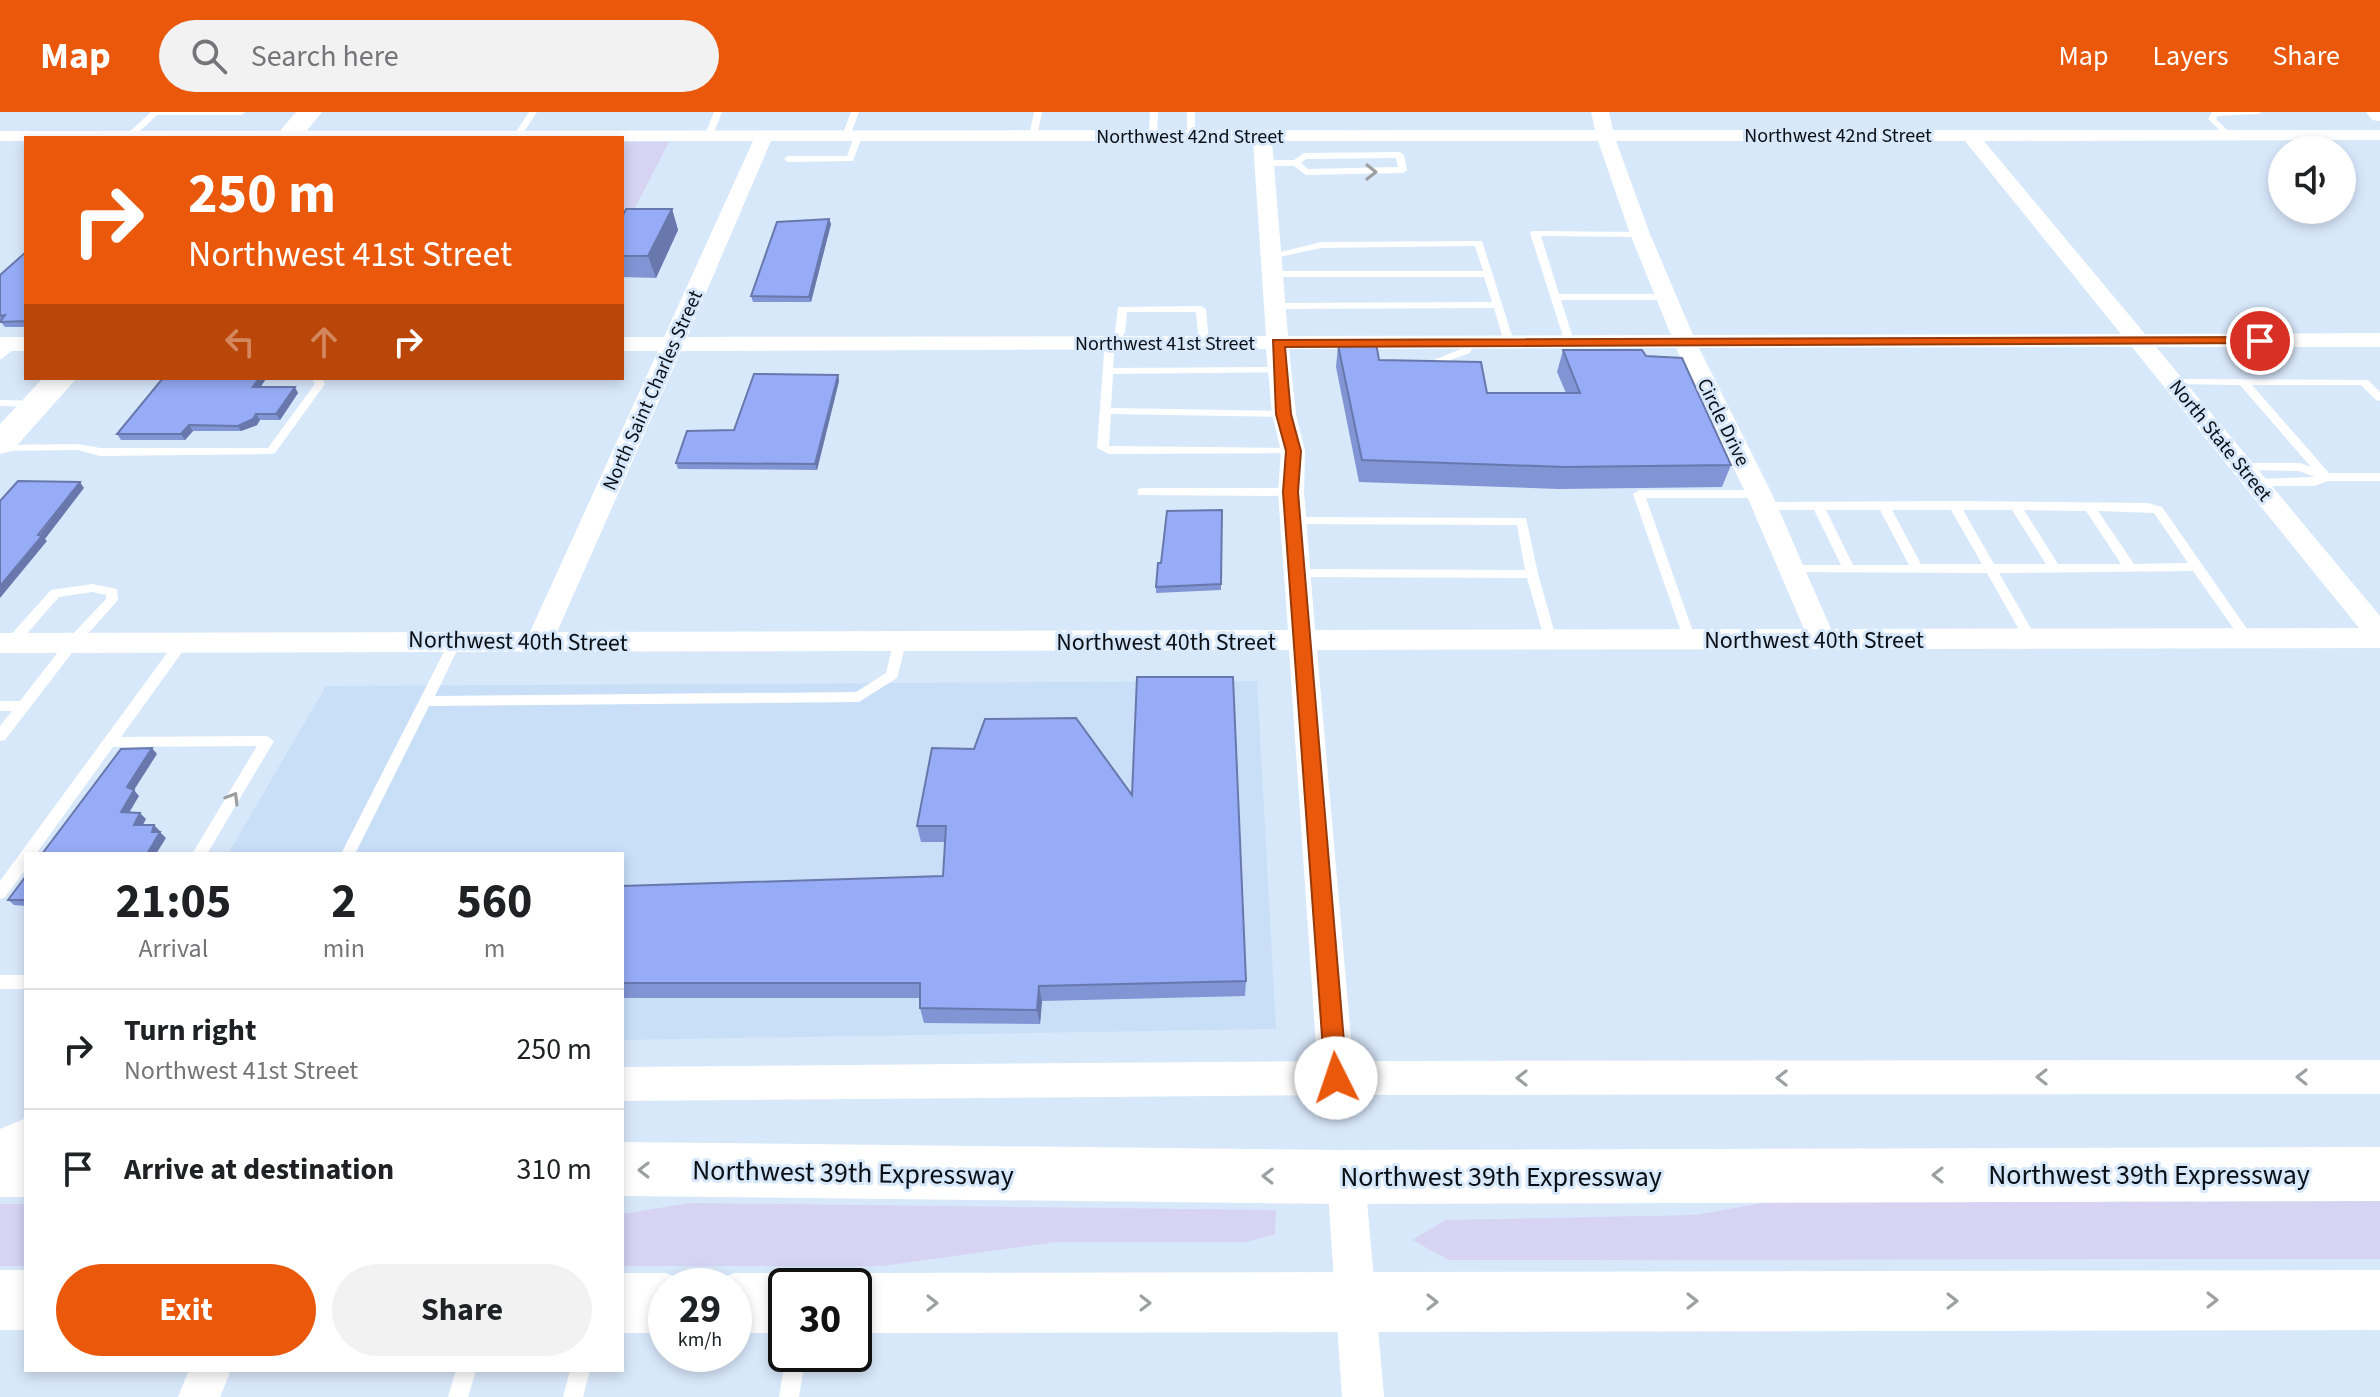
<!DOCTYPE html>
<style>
body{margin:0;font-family:"Source Sans 3",sans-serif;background:#f2f2f2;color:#202124;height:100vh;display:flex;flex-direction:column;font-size:30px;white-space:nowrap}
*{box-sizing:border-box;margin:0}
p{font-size:26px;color:#757577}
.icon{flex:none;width:44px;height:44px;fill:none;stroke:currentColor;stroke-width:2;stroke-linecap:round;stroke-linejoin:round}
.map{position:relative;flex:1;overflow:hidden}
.panel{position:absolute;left:24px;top:740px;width:600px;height:520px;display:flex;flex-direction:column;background:#fff;border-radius:0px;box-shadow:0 4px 12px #0003}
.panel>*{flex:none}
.hud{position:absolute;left:24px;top:24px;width:600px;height:244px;border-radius:0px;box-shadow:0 4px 12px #0003;background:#ea580c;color:#fff;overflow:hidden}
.controls{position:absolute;left:2268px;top:24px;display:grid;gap:16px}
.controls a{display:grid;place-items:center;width:88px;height:88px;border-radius:50%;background:#fff;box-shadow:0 4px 12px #0003;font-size:40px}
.speed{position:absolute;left:648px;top:1156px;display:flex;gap:16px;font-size:40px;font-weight:700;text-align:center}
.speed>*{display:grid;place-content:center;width:104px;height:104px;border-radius:50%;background:#fff;box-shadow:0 4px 12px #0003;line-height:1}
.speed small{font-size:20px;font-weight:400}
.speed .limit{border:4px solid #111;border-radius:12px;background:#fff;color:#111}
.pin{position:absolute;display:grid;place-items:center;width:68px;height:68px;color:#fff;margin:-34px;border:4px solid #fff;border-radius:50%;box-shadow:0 2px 8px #0007}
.me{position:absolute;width:88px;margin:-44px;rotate:356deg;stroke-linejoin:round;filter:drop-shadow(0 0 6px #0008)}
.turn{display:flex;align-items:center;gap:28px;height:168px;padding:0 32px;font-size:36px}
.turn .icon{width:104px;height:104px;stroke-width:2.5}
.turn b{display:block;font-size:56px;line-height:68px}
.lanes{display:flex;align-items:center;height:76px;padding:0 32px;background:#0003;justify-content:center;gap:40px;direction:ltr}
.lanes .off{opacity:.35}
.eta{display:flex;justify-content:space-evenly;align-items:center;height:136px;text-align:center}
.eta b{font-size:48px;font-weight:700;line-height:56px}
.primary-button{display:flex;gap:16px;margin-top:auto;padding:16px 32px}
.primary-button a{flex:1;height:92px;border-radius:48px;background:#ea580c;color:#fff;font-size:32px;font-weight:700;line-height:92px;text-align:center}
.primary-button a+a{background:#f2f2f2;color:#202124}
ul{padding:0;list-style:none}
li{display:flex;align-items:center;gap:24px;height:120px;padding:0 32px;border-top:2px solid #e0e0e0}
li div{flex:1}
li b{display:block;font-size:30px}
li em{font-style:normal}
header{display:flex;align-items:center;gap:48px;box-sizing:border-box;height:112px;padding:0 40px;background:#ea580c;color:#fff}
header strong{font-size:38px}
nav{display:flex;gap:44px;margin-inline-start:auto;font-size:28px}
.search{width:560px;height:72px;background:#f2f2f2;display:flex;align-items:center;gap:20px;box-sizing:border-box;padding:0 28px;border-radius:44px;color:#757577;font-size:30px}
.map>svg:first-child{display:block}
</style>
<header>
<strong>Map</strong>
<div class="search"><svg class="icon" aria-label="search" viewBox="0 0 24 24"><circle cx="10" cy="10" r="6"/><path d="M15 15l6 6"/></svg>Search here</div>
<nav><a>Map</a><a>Layers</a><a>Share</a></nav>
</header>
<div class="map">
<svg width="2380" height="1285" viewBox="0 0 2380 1285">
<rect width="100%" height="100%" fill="#d8e8fb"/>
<!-- built -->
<path fill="#c9dff8" d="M1257 569 1276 917 622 928V742H228L326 574Z"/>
<!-- green -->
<g fill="#d6d3f3">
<path d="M622 30H669L635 96H622Z"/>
<path d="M2380 1087V1147L1449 1148 1412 1128 1446 1108 1696 1103 1773 1089Z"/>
<path d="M690 1091 1276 1098 1275 1122 1246 1130H1056L882 1154H622V1102Z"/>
<rect x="0" y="1092" width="26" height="62"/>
</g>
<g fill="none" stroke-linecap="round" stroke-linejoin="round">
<!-- service -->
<g fill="#fff" fill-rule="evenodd">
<path d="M151 0H244L245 1 241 3H157L133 26H127V22Z"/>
<path d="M529 0H537L520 26H512Z"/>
<path d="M714 0H722L712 25 705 27 704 25Z"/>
<path d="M851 0H859L850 24 846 27 842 24Z"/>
<path d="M1034 0H1042L1037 24 1033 27 1029 24Z"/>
<path d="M1150 0H1158L1157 24 1153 27 1149 24Z"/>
<path d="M1187 0H1195V24L1191 27 1187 24Z"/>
<path d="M2212 0H2262L2258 2 2218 4 2216 7 2232 23 2228 26 2208 7Z"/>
<path d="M858 21 862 24 853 49 788 50 784 47 788 44H847L854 24Z"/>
<path d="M1400 40 1404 43 1407 58 1403 61 1306 63 1294 54H1264L1260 51 1264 48H1294L1304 41ZM1396 46 1398 55 1308 57 1301 51 1306 47Z"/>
<path d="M1532 119 1643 120 1645 122 1640 125 1541 124 1559 182H1666L1671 185 1666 188H1561L1575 232 1574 234H1566L1530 121Z"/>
<path d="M1482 129 1514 230 1513 232H1505L1504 230 1494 196 1275 197 1270 194 1275 191 1492 190 1484 165H1272L1267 162 1272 159H1483L1475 134 1321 136 1270 147 1265 144 1321 130Z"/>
<path d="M1201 194 1206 197 1209 231 1204 234 1199 231 1196 200H1127L1125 220 1114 241 1113 256 1279 255 1284 258 1283 260 1113 262 1111 296 1284 299 1289 302 1284 305 1111 302 1109 334 1293 336 1299 339 1297 341 1109 342 1097 336 1104 241 1115 220 1118 195Z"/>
<path d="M1469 227 1474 230 1470 241 1428 256 1424 257 1419 254 1461 237 1465 228Z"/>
<path d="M14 229 19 232 18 234 0 248V239Z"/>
<path d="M312 266H322L325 272 275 341 271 342 100 344 78 338 0 339V333L78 332 100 336H268L315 272Z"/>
<path d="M2174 267 2368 268 2380 280V289L2376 288 2361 273H2252L2329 361H2380V369H2328L2314 374H2252V368L2256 367 2315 365 2299 359 2240 358V352L2244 351H2300L2311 355 2240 273 2170 272V268Z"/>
<path d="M0 288 36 289 41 292 36 295 0 294Z"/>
<path d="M1142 376H1291L1297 380 1291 384 1138 383V377Z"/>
<path d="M1639 378H1759L1765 382 1759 386H1646L1696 528 1695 531H1685L1684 528 1633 382Z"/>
<path d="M1954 389 2148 391 2162 395 2254 527 2253 530H2243L2193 459 1999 461 2037 527 2031 532 2026 530 1987 461 1787 460 1785 457 1791 453H1841L1814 398H1764L1758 394 1764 390ZM1826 398H1880L1909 453H1853ZM1892 398H1951L1982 452H1921ZM1963 398H2012L2046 452H1994ZM2024 398 2086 399 2121 452H2058ZM2098 399 2154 401 2188 451 2134 452Z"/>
<path d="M1293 405 1526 406 1538 462 1557 529 1551 534 1545 529 1527 466 1297 465 1291 461 1297 457 1525 458 1517 413 1289 412 1287 409Z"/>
<path d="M92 472 117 477 118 488 78 533 5 628 0 629V614L12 599H0V589H20L68 527 106 487V483L92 480 59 485 16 534H6L4 531 6 528 51 478Z"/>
<path d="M456 523 462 528 435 584 856 580 886 561 894 528H904L906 531 897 566 859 590 429 594 355 742H341L450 528Z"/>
<path d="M183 524 188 526 189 529 188 532 121 625 267 624 274 629 207 742H192L257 634 113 635 36 742H26V757L5 785 0 787V769L178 526Z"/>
<rect x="0" y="863" width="26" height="14"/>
<path d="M786 1242H806L799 1285H779Z"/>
<path d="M456 1258H476L468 1285H448Z"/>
<path d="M570 1258H590L583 1285H563Z"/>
</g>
<!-- minor -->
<g fill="#fff" fill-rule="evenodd">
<path d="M1591 0H1609L1613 18H2380V28L1984 29 2145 222 2380 221V235H2156L2380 504V536L1317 538 1353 949 2380 948V982L1336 983 622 989V955L1317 949 1289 538 0 541V521L530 520 658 239H622V225H664L753 29H622V26H26V29H0V19L1595 18ZM771 29H1253L1266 224 687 225ZM1272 29H1598L1630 122 1671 223 1288 224ZM1616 29H1965L2121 222 1693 223 1650 122ZM2132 235 2359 516 1831 517 1772 382 1699 236ZM1676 236 1746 382 1804 517 1315 518 1304 380 1305 339 1296 302 1289 237ZM1266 237 1272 302 1281 339 1278 380 1288 518 557 520 681 239Z"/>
<rect x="0" y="225" width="26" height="14"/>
<path d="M26 1006V1042L0 1053V1017Z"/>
<path d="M1346 1047 1359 1052 1365 1065 1384 1285H1342L1327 1065 1333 1052Z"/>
<path d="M189 1258H231L220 1285H178Z"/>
</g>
<!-- tertiary -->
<path fill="#fff" fill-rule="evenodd" d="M2366 0H2380V9L2372 8Z"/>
<!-- secondary -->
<g fill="#fff" fill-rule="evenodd">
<path d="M296 0H322L301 26H274Z"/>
<path d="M43 266H77L12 339 0 342V312Z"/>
</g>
<!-- trunk -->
<g fill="#fff" fill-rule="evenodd">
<path d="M622 1030 1346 1038 2380 1035V1089L1346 1092 622 1084Z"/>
<rect x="0" y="1031" width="26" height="54"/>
<rect x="0" y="1158" width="26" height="60"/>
<path d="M2380 1158V1218L854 1221V1174H831L833 1170 854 1161Z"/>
<path d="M622 1161H666L687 1170 689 1174H666V1221H622Z"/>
<path d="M734 1161H786L807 1170 809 1174H786V1221H734V1174H711L713 1170Z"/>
</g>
</g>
<!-- wall -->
<g fill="#8194d4">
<path d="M672 97 678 118 656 166 622 165V105Z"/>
<path d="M829 107 831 112 811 190H753L751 184Z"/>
<path d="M26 140V215H5L0 209V163Z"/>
<path d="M1338 233 1379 248 1487 281H1566L1557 260 1563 238 1646 244 1731 353 1722 375 1559 377 1359 370 1336 255Z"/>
<path d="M838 263 839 269 817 358 678 357 676 351 734 318Z"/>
<path d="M163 266H266L261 275 298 281 280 308H260L257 313 241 319H193L185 328H121L117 322Z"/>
<path d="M1161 451 1221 472V478L1156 481V475Z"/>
<path d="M932 636 1246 869 1245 884 1042 889 1040 912 924 911 920 896V886H622V774L943 764 945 730H921L917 714Z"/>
<path d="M26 764V794L14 793 8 788Z"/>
</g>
<!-- shaded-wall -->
<g fill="#6978ac">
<path d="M672 97 678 118 656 166 648 144Z"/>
<path d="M829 107 831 112 811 190 809 185Z"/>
<path d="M838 263 839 269 817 358 815 352Z"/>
<path d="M259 266 266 267 256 281 253 275Z"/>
<path d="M295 275 298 281 280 308 276 302Z"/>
<path d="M256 302 260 308 257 313 241 319 238 314Z"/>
<path d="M189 313 193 319 185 328 181 322Z"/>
<path d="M80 370 84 376 45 427 47 429 0 486V474Z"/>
<path d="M152 636 157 642 134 678 139 684 126 706 121 700 127 675Z"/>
<path d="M140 701 146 707 140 719 134 713Z"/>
<path d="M154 713 160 719 158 724 160 720 166 726 156 742H147Z"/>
<path d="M1039 874 1042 889 1040 912 1037 898Z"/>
</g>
<!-- building -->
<g fill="#96acf6" stroke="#6978ac" stroke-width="2">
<path d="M626 97H672L648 144H622V105Z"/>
<path d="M829 107 809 185 751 184 777 110Z"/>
<path d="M26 140V209L0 210 5 203 0 204V163Z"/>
<path d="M1376 231 1379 248 1481 250 1487 281H1580L1563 238H1642L1646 244 1682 246 1731 353 1565 355 1362 348 1338 233Z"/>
<path d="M754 262 838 263 815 352 676 351 687 319 734 318Z"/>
<path d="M163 266H259L253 275H295L276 302H256L253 307 238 314 189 313 181 322H117Z"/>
<path d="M18 369 80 370 38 423 42 424 0 474V389Z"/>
<path d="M1222 398 1221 472 1156 475 1158 451H1161L1167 399Z"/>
<path d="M1137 565H1233L1246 869 1039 874 1037 898 920 896V871H622V774L943 764 946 714H917L932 636 974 637 985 607 1076 606 1132 683Z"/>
<path d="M152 636 127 675 134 678 121 700 140 701 134 713H154L152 720H160L147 742H42L121 637Z"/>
<path d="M26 764V788H8Z"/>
</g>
<!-- one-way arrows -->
<defs><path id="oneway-chevron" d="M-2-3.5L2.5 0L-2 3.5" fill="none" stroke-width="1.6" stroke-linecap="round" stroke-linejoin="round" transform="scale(2)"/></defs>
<g stroke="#9d9fa1">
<use href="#oneway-chevron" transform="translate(1371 60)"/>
<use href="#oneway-chevron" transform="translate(233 686) rotate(-59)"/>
<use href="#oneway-chevron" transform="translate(2042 965) rotate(180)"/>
<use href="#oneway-chevron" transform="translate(2302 965) rotate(180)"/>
<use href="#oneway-chevron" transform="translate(1522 966) rotate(180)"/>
<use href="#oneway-chevron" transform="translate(1782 966) rotate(180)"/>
<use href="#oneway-chevron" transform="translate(644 1058) rotate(-179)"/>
<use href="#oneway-chevron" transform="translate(1938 1063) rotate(180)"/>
<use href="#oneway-chevron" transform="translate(1268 1064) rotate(-179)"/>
<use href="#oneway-chevron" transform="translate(2212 1188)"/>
<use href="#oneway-chevron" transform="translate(1692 1189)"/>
<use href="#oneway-chevron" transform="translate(1952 1189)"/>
<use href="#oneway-chevron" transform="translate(1432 1190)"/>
<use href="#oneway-chevron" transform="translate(932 1191)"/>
<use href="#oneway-chevron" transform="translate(1145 1191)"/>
</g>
<!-- route -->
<path fill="#ea580c" stroke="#983908" stroke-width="2" d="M2260 225 2267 229 2265 231 1285 235 1291 302 1301 339 1298 380 1347 966 1344 974 1336 977 1329 974 1325 966 1283 380 1286 339 1276 302 1273 228Z"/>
<g text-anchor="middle" stroke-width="6" stroke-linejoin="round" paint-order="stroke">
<!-- far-street labels -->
<g font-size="20" fill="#0a0f15" stroke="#d8e8fb">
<text x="1838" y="30">Northwest 42nd Street</text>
<text x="1190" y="31">Northwest 42nd Street</text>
<text x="1165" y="238">Northwest 41st Street</text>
<text transform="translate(652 278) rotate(-66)" y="7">North Saint Charles Street</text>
<text transform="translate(1724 310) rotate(64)" y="7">Circle Drive</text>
<text transform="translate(2221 328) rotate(51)" y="7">North State Street</text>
</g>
<!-- street labels -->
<g font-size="24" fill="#0a0f15" stroke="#d8e8fb">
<text x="1814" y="536">Northwest 40th Street</text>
<text transform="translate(518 529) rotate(1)" y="8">Northwest 40th Street</text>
<text x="1166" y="538">Northwest 40th Street</text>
</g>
<!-- near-street labels -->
<g font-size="28" fill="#0a0f15" stroke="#d8e8fb">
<text transform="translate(853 1060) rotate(1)" y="10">Northwest 39th Expressway</text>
<text x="2149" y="1072">Northwest 39th Expressway</text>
<text x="1501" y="1074">Northwest 39th Expressway</text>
</g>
</g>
</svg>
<div class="controls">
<a><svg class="icon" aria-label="sound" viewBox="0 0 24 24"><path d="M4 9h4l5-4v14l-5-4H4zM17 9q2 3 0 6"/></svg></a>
</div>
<div class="speed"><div>29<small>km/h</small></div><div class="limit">30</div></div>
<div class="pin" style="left:2260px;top:229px;background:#d93025"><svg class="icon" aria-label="arrive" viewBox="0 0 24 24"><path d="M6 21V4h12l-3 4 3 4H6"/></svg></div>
<svg class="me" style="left:1336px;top:966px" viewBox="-20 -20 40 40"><circle r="19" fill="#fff"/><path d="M0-13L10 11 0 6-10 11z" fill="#ea580c"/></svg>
<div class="hud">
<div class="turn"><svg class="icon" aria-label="right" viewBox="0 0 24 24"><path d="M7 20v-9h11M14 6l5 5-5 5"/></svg><div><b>250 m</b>Northwest 41st Street</div></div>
<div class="lanes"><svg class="icon off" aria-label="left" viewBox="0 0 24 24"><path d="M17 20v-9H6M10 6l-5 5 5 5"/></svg><svg class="icon off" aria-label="ahead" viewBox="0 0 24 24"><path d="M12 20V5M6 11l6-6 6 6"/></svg><svg class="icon" aria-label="right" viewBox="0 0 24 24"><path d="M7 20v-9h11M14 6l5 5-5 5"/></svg></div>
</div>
<section class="panel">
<div class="eta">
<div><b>21:05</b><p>Arrival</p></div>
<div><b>2</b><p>min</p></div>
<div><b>560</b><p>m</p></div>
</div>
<ul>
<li><svg class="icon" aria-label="right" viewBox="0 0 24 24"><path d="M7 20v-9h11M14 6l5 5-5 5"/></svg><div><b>Turn right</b><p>Northwest 41st Street</p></div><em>250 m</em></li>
<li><svg class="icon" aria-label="arrive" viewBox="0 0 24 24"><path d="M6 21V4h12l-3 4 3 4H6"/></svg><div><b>Arrive at destination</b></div><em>310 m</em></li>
</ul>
<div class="primary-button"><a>Exit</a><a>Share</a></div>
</section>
</div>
